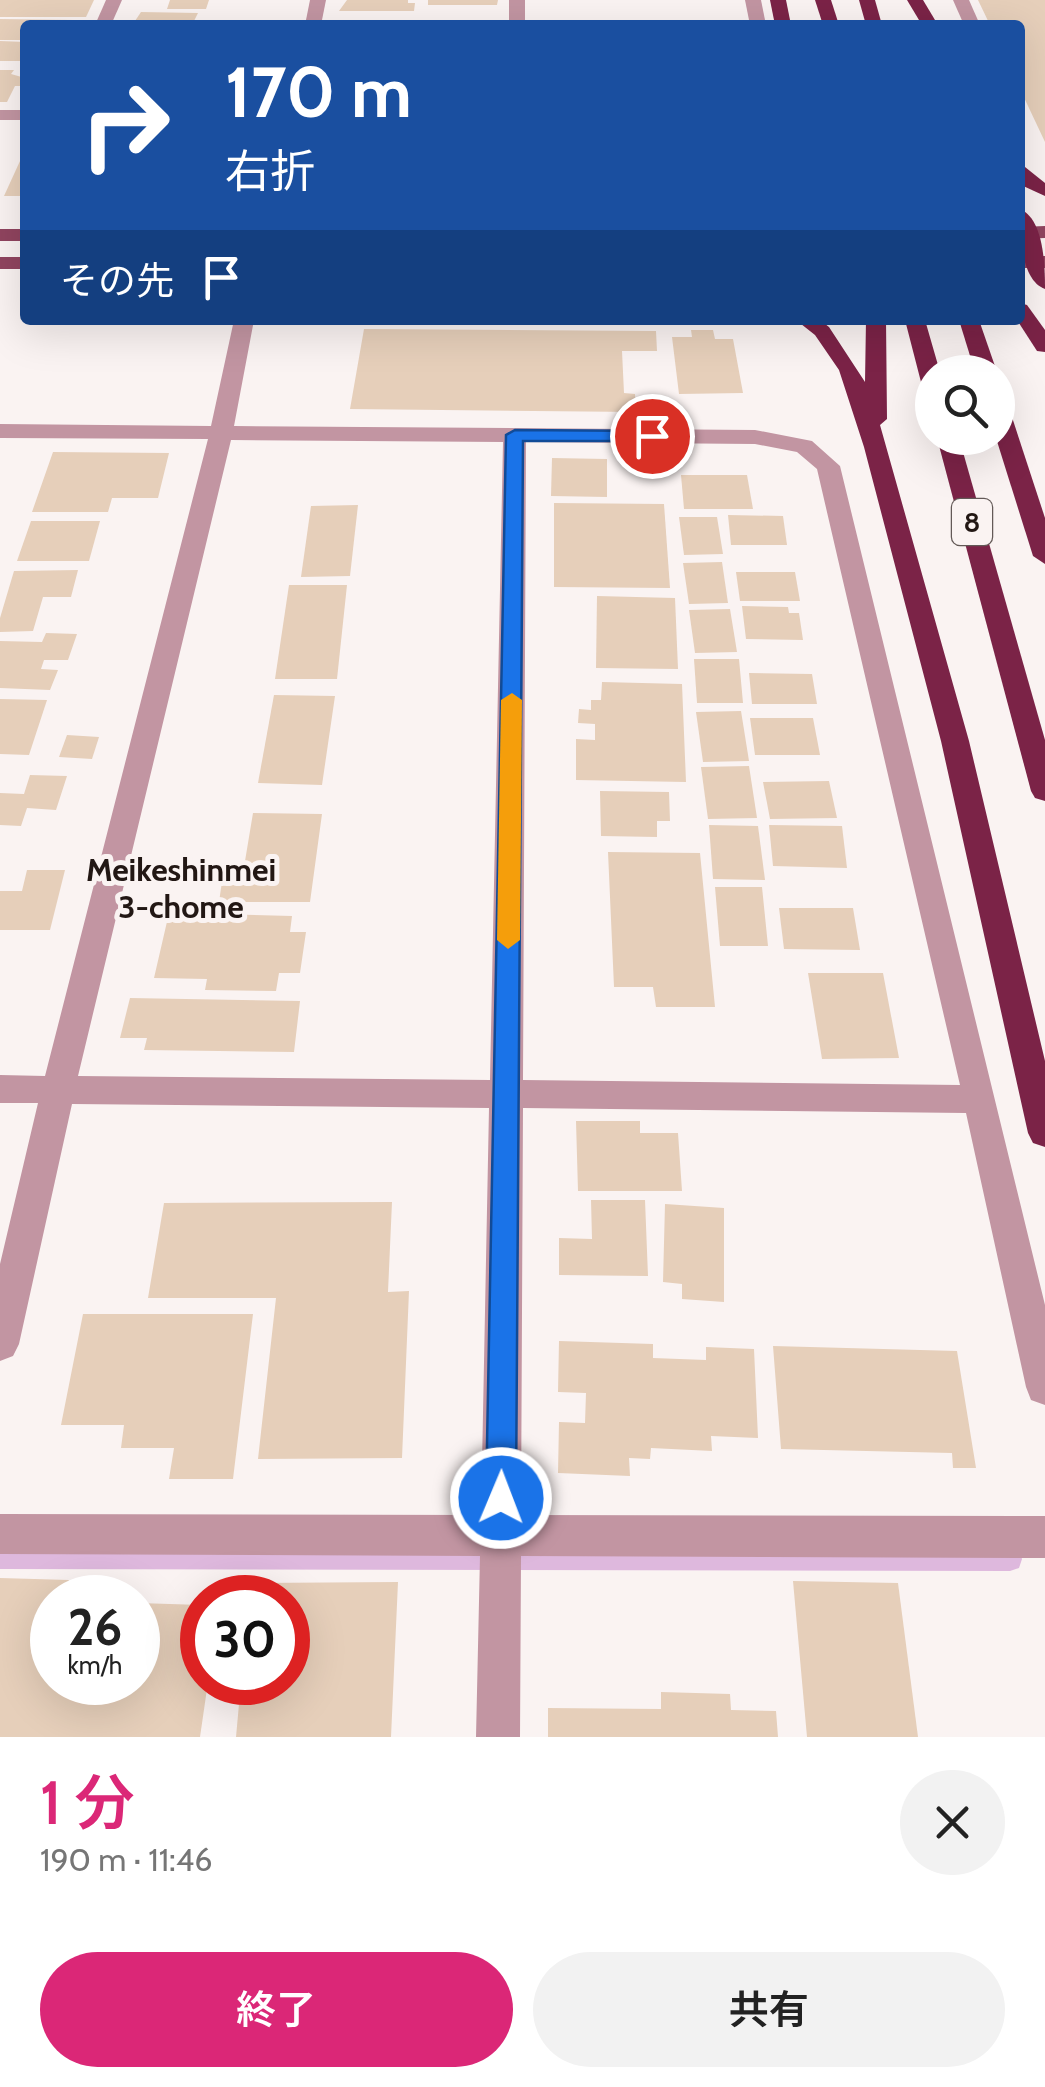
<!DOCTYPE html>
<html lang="ja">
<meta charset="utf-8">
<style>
body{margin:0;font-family:Cabin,"Noto Sans JP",sans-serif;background:#f2f2f2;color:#222;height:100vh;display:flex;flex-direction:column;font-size:38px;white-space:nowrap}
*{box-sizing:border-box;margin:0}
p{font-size:32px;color:#767676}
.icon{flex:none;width:55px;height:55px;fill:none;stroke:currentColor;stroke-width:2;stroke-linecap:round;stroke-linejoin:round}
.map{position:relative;height:1737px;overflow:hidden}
.drawer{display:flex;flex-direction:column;background:#fff;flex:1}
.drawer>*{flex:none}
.top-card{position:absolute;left:20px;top:20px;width:1005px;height:305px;border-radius:10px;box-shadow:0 10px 40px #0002;background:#1a4fa0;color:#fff;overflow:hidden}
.buttons{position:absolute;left:915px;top:355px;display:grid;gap:20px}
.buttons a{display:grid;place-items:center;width:100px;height:100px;border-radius:50%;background:#fff;box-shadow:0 10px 40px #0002;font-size:50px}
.speed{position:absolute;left:30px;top:1575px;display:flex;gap:20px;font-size:50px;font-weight:700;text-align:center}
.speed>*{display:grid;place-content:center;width:130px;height:130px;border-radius:50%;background:#fff;box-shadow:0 10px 40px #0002;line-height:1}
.speed small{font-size:25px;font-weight:400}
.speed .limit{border:15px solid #d22;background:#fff;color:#111}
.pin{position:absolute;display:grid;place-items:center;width:85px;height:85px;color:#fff;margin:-42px;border:5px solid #fff;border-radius:50%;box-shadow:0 2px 10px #0007}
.me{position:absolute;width:110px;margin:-55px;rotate:1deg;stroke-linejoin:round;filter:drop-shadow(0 0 8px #0008)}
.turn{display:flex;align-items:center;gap:35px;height:210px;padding:0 40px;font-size:45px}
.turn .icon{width:130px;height:130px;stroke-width:2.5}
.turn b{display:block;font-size:70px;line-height:85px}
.then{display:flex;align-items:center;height:95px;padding:0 40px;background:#0003;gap:20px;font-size:38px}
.round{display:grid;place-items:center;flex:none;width:105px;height:105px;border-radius:52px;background:#f2f2f2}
.overview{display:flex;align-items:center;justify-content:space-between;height:170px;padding:0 40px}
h1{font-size:60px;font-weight:600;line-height:75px;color:#db2777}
.button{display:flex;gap:20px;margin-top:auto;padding:20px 40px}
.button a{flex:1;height:115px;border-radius:60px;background:#db2777;color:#fff;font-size:40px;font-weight:600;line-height:115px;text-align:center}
.button a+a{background:#f2f2f2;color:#222}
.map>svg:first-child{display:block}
</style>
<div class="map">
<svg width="1045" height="1737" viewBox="0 0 1045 1737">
<rect width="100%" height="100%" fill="#faf3f2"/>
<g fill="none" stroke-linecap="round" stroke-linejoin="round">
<!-- stream -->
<path fill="#deb8dd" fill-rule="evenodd" d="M0 1545 1010 1547 1019 1550 1022 1559 1019 1568 1010 1571 0 1569Z"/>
</g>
<!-- building -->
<g fill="#e6cfba">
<path d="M0 0H94L86 17H0Z"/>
<path d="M170 0H209L206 9H167Z"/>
<path d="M347 0H408V3H415L414 11H339Z"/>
<path d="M428 0H498L497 5H428Z"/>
<path d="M978 0H1045V142L1020 89V25H990Z"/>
<path d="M141 12 198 13 192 25 133 24Z"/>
<path d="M0 19 75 20 73 25H25V40H0Z"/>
<path d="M350 20H410L409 25H349Z"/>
<path d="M0 41 25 42 22 61H0Z"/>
<path d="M0 70H14L11 74 25 78V86H15L7 102H0Z"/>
<path d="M20 161H25V196H4Z"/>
<path d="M364 329 656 331 657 351H622L624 393 635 394 636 412 350 409Z"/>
<path d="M691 330H713L715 339H733L743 393 679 394 672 337H692Z"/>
<path d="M53 452 169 453 158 498H112L108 512H32Z"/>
<path d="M552 458 607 459V497L551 496Z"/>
<path d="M681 475H747L753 509H684Z"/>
<path d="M554 503 664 504 670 588 554 587Z"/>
<path d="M358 505 350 576 301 577 311 506Z"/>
<path d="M728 515 783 516 787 545H731Z"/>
<path d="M679 517H717L723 554 684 555Z"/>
<path d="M31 521H100L89 561H17Z"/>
<path d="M722 562 728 603 689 604 683 563Z"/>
<path d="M78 570 71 597H43L33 631 0 632V618L14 571Z"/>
<path d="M736 572H795L800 601H740Z"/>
<path d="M289 585H347L337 679H275Z"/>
<path d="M597 596 675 598 678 669 596 668Z"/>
<path d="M742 606 788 607 789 613H799L803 640 746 639Z"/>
<path d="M730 609 737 652 695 653 689 610Z"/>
<path d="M46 633 77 634 68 660H44L41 669 58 670 50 690 0 688V641L42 642Z"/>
<path d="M694 659H739L743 703H697Z"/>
<path d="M749 673 812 674 817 704H752Z"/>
<path d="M602 682 682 684 686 782 576 780V739L595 740V724L578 723 579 709 591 710V700H601Z"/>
<path d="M274 695 335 696 322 785 258 783Z"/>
<path d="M0 699 47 700 29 755 0 754Z"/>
<path d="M741 711 749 761 703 762 696 712Z"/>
<path d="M750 718H813L820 755H755Z"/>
<path d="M67 735 99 737 92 759 59 757Z"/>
<path d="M749 766 757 818 708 819 701 767Z"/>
<path d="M30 775 67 776 56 810 27 808 21 826 0 825V793L24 794Z"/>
<path d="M829 781 837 818 770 819 763 782Z"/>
<path d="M600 791 669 792 670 821H657V837L601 836Z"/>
<path d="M253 813 322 814 310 902H219L225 861H245Z"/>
<path d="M709 825 758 826 765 880 713 879Z"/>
<path d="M769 825 842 826 847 868 773 866Z"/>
<path d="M608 852 700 853 715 1007H656L653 987H614Z"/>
<path d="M27 870H65L50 930H0V891H22Z"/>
<path d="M715 887H762L768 946H720Z"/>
<path d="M779 908H853L860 950 784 949Z"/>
<path d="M169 913 292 916 290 932H306L300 973H279L276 991 205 990 207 979 154 978Z"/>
<path d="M808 973H883L899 1058 822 1059Z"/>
<path d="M130 998 300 1001 294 1052 144 1050 147 1038H120Z"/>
<path d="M576 1121H640V1133H678L682 1191H578Z"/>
<path d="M591 1200H645L648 1276 559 1275V1238L592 1239Z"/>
<path d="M392 1202 388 1292 409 1291 402 1458 258 1459 276 1298H148L164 1203Z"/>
<path d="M665 1204 724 1208V1302L682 1299V1284L663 1282Z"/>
<path d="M83 1314H253L233 1479H169L174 1448H121L124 1425H61Z"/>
<path d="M559 1341 653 1344V1358L706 1360V1347L754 1349 758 1438 711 1436 712 1451 651 1448 650 1459 629 1458 630 1476 558 1473 559 1422 585 1423 586 1393 558 1392Z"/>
<path d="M773 1346 957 1351 976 1468H953L952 1453 781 1449Z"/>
<path d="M0 1578 69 1580 64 1598H52V1682H138V1603L202 1605V1682H208L200 1737H0Z"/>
<path d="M793 1581 898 1583 918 1737H807Z"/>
<path d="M398 1582 391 1737H236L241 1682H288V1598H250L251 1583Z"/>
<path d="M661 1692 730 1694 731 1710 776 1711 778 1737H548V1708L661 1709Z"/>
</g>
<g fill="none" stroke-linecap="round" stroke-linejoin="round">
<!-- minor -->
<g fill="#c295a2" fill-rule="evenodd">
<path d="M106 0H122L111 25H95Z"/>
<path d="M310 0H326L321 25H305Z"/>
<rect x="509" y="0" width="16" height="25"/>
<path d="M745 0H761L766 25H750Z"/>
<path d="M953 0H969L980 25H964Z"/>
<rect x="0" y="110" width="25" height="10"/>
<path d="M234 320H254L234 426 755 430 812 441 840 466 1045 1305V1405L1031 1400 1026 1387 966 1113 523 1108 521 1515 1045 1516V1558L521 1556 520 1737H476L480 1556 0 1554V1514L481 1515 489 1108 72 1104 19 1344 13 1356 0 1361V1264L38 1103H0V1075L45 1076 208 439 0 438V424L211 426ZM231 440 503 442 490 1080 78 1076ZM526 442 755 444 797 452 817 469 960 1085 523 1080Z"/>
</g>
<!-- major -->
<g fill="#90445f" fill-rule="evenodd">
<path d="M1045 226V238L1020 239V227Z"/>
<rect x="0" y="229" width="25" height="12"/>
<rect x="1020" y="256" width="25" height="12"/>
<rect x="0" y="257" width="25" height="12"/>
</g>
<!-- highway -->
<g fill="#7b2347" fill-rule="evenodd">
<path d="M770 0H786L791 25H775Z"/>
<path d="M815 0H831L839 25H823Z"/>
<path d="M859 0H875L882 25H866Z"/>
<path d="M907 0H923L938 25H922Z"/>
<path d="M1020 163 1045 183V196L1021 185Z"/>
<path d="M1020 209C1044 219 1045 266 1045 289 1020 280 1020 232 1020 209Z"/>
<path d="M1020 303 1027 305 1045 330V352L1037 351 1017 320Z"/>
<path d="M796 320H820L829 327 865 382 866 320H886L887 419 880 425 969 741 1045 1061V1147L1033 1143 1028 1133 941 741 864 447 839 370 815 335Z"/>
<path d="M905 320H925L940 372H932V388L921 382Z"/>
<path d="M959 320H979L997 372H975Z"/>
<path d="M998 401 1009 408 1045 518V564L1033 556 996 438Z"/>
<path d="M937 438H959L1045 740V801L1035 798 1031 791Z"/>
</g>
</g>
<!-- route -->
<path fill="#1a73e8" stroke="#114b97" stroke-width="2.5" d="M515 430 652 431 661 436 652 441H523L516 1498 512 1509 501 1513 490 1509 486 1498 506 435Z"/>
<!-- slow -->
<path fill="#f59e0b" d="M512 693 522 700 520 940 508 949 497 940 501 700Z"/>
<g text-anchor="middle" stroke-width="10" stroke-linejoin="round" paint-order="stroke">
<!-- shield labels -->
<rect fill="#faf3f2" stroke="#635957" stroke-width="2.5" x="952" y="499" width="40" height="46" rx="8"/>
<g font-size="28" font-weight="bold" fill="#221714">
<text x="972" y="532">8</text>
</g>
<!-- neighbourhood labels -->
<g font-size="32" font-weight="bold" fill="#221714" stroke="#faf3f2">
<text x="181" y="881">Meikeshinmei<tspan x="181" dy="37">3-chome</tspan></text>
</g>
</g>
</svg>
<div class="buttons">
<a><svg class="icon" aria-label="search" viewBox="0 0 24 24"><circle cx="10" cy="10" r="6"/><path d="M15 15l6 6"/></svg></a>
</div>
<div class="speed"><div>26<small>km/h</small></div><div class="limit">30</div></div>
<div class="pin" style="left:652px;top:436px;background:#d93025"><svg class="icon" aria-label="arrive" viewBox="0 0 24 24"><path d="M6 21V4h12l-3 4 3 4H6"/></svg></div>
<svg class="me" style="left:501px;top:1498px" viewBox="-20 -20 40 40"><circle r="17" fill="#1a73e8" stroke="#fff" stroke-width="3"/><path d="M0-11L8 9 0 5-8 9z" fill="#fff"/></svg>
<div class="top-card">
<div class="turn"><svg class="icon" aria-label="right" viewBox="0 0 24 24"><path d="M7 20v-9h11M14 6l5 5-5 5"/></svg><div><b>170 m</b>右折</div></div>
<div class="then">その先<svg class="icon" aria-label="arrive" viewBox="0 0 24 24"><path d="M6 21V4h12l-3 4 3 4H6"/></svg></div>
</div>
</div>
<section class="drawer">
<div class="overview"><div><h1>1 分</h1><p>190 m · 11:46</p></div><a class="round"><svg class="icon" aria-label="close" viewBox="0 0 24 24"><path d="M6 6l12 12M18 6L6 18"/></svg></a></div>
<div class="button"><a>終了</a><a>共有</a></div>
</section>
